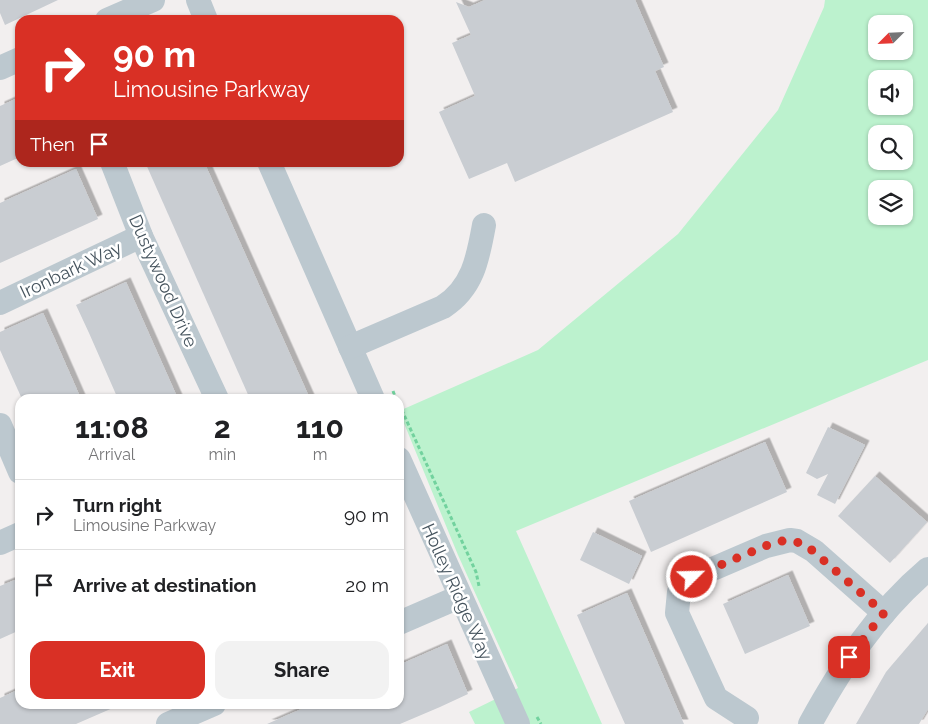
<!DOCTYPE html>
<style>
body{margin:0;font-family:Raleway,sans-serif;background:#f2f2f2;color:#202124;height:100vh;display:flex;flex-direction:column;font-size:19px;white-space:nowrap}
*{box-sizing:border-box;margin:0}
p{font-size:16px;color:#757577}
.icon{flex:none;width:28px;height:28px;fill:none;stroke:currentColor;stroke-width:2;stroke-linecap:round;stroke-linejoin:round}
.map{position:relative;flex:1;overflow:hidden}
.sheet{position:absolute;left:15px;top:394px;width:389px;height:315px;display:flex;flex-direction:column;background:#fff;border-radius:15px;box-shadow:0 1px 4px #0004}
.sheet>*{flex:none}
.banner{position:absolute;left:15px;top:15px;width:389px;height:152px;border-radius:15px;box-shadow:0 1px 4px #0004;background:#d93025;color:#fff;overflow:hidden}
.needle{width:32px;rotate:246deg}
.fabs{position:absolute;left:868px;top:15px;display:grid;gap:10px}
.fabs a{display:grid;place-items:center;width:45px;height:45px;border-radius:10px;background:#fff;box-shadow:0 1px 4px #0004;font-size:25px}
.pin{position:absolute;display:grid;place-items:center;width:42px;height:42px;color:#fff;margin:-21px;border-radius:10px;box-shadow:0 2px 8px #0006}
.me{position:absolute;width:55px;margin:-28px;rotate:67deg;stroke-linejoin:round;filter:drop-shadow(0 0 4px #0008)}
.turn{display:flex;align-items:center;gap:18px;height:105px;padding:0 15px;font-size:22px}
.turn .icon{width:65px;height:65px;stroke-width:2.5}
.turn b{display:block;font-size:35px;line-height:42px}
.then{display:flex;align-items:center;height:48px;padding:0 15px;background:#0003;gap:10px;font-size:19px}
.eta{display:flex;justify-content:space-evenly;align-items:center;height:85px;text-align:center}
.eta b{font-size:30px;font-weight:700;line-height:35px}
.primary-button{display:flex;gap:10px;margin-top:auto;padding:10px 15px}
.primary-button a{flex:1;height:58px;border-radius:15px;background:#d93025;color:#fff;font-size:20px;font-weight:700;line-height:58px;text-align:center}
.primary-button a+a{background:#f2f2f2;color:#202124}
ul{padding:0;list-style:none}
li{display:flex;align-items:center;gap:15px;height:70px;padding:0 15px;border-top:1px solid #e0e0e0}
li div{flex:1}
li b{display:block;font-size:19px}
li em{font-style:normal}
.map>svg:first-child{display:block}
</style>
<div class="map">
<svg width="928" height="724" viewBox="0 0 928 724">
<defs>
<filter id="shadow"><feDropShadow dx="4.5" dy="-4.5" stdDeviation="0" flood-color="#0004"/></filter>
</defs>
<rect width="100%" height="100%" fill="#f2efef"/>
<!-- green -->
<path fill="#bcf2ce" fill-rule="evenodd" d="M825 0H928V360L516 531 602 724H475L469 712 518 688 458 555 399 411 538 350 678 234 778 110 824 7ZM876 24H904V51H876ZM876 79H904V106H876ZM876 134H904V161H876ZM876 189H904V216H876Z"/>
<!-- building -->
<g fill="#c9cdd2" filter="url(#shadow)">
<path d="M0 0H58L5 25 0 13Z"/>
<path d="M485 0H635L664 67 655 71 673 112 515 182 507 163 469 179 439 112 475 96 452 43 471 35 456 2 469 7Z"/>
<path d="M20 97V157L0 166V106Z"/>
<path d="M145 162H204L310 399H250Z"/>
<path d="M76 169 98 219 0 263V203Z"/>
<path d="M126 282 178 399H118L89 333 76 305Z"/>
<path d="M43 313 56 342 81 399H22L0 350V332Z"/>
<path d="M828 427 865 445 835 504 817 495 828 474 817 479 806 473Z"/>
<path d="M765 442 787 492 651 552 629 501Z"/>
<path d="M875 476 927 522 890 563 838 516Z"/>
<path d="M593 532 642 556 629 584 580 560Z"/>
<path d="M788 575 810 626 745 654 723 604Z"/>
<path d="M20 578V630L0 639V586Z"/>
<path d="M627 593 655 657 684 724H625L608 686 577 615Z"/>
<path d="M928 623V709L919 724H856L886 672Z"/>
<path d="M447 644 468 694 440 707 400 724H267L313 704H399V665Z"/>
<path d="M20 689V704H122L76 724H0V698Z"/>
</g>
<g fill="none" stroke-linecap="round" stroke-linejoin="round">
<!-- path -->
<g stroke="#72d29e" stroke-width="3" stroke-dasharray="4 2.5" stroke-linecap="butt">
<path d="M393 391 396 399"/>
<path d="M399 404 476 572 479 586"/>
<path d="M537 717 541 724"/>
</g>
<!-- minor -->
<g stroke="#bcc8cf" stroke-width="24">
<path d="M198 0 206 20"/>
<path d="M107 20 153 0"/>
<path d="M0 68 20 59"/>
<path d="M112 162 141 236 217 399"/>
<path d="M269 162 373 399"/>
<path d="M0 303 141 236"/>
<path d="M350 347 443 307C473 288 478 258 484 225"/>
<path d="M0 425 20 472"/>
<path d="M399 459 518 724"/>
<path d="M0 543 20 534"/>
<path d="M399 623 459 597"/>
<path d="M747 718 716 698 677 613 679 592 687 580 766 546 790 540 797 541 814 551 884 613"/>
<path d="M168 724 214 704"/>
<path d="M810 724C842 666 877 612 928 569"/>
</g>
</g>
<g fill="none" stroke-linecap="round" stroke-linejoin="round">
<!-- route -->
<path stroke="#d93025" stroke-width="9" stroke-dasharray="0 16.2" d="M692 577 775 542 790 540 806 545 884 613 849 657"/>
</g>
<g text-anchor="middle" stroke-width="5" stroke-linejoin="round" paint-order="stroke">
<!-- street labels -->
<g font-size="18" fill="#46545e" stroke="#fff">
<text transform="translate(71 270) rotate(-25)" y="6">Ironbark Way</text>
<text transform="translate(163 281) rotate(66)" y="6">Dustywood Drive</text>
<text transform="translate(457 592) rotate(66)" y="6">Holley Ridge Way</text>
</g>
</g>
</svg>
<div class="fabs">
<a><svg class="needle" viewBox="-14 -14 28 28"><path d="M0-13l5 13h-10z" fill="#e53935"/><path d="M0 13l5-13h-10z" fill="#757577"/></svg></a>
<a><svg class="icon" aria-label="sound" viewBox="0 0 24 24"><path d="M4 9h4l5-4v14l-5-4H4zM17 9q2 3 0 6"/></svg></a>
<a><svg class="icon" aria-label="search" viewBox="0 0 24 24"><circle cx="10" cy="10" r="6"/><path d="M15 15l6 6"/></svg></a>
<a><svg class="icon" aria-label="layers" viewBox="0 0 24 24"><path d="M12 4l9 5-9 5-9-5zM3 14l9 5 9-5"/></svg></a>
</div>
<div class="pin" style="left:849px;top:657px;background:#d93025"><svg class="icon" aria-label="arrive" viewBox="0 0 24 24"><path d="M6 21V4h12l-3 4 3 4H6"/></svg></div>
<svg class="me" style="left:692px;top:577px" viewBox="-20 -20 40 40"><circle r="17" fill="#d93025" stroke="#fff" stroke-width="3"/><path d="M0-11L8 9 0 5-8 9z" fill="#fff"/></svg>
<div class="banner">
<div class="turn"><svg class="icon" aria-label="right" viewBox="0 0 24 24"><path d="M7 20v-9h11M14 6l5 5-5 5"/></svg><div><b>90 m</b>Limousine Parkway</div></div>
<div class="then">Then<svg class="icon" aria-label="arrive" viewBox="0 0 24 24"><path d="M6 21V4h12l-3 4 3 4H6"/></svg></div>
</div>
<section class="sheet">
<div class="eta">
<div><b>11:08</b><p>Arrival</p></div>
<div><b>2</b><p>min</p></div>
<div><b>110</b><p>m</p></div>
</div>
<ul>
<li><svg class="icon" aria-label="right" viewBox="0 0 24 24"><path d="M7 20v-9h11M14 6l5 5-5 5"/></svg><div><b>Turn right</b><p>Limousine Parkway</p></div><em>90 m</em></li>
<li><svg class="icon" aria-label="arrive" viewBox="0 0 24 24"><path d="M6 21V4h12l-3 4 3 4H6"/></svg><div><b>Arrive at destination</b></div><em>20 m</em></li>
</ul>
<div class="primary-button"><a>Exit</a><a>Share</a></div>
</section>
</div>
